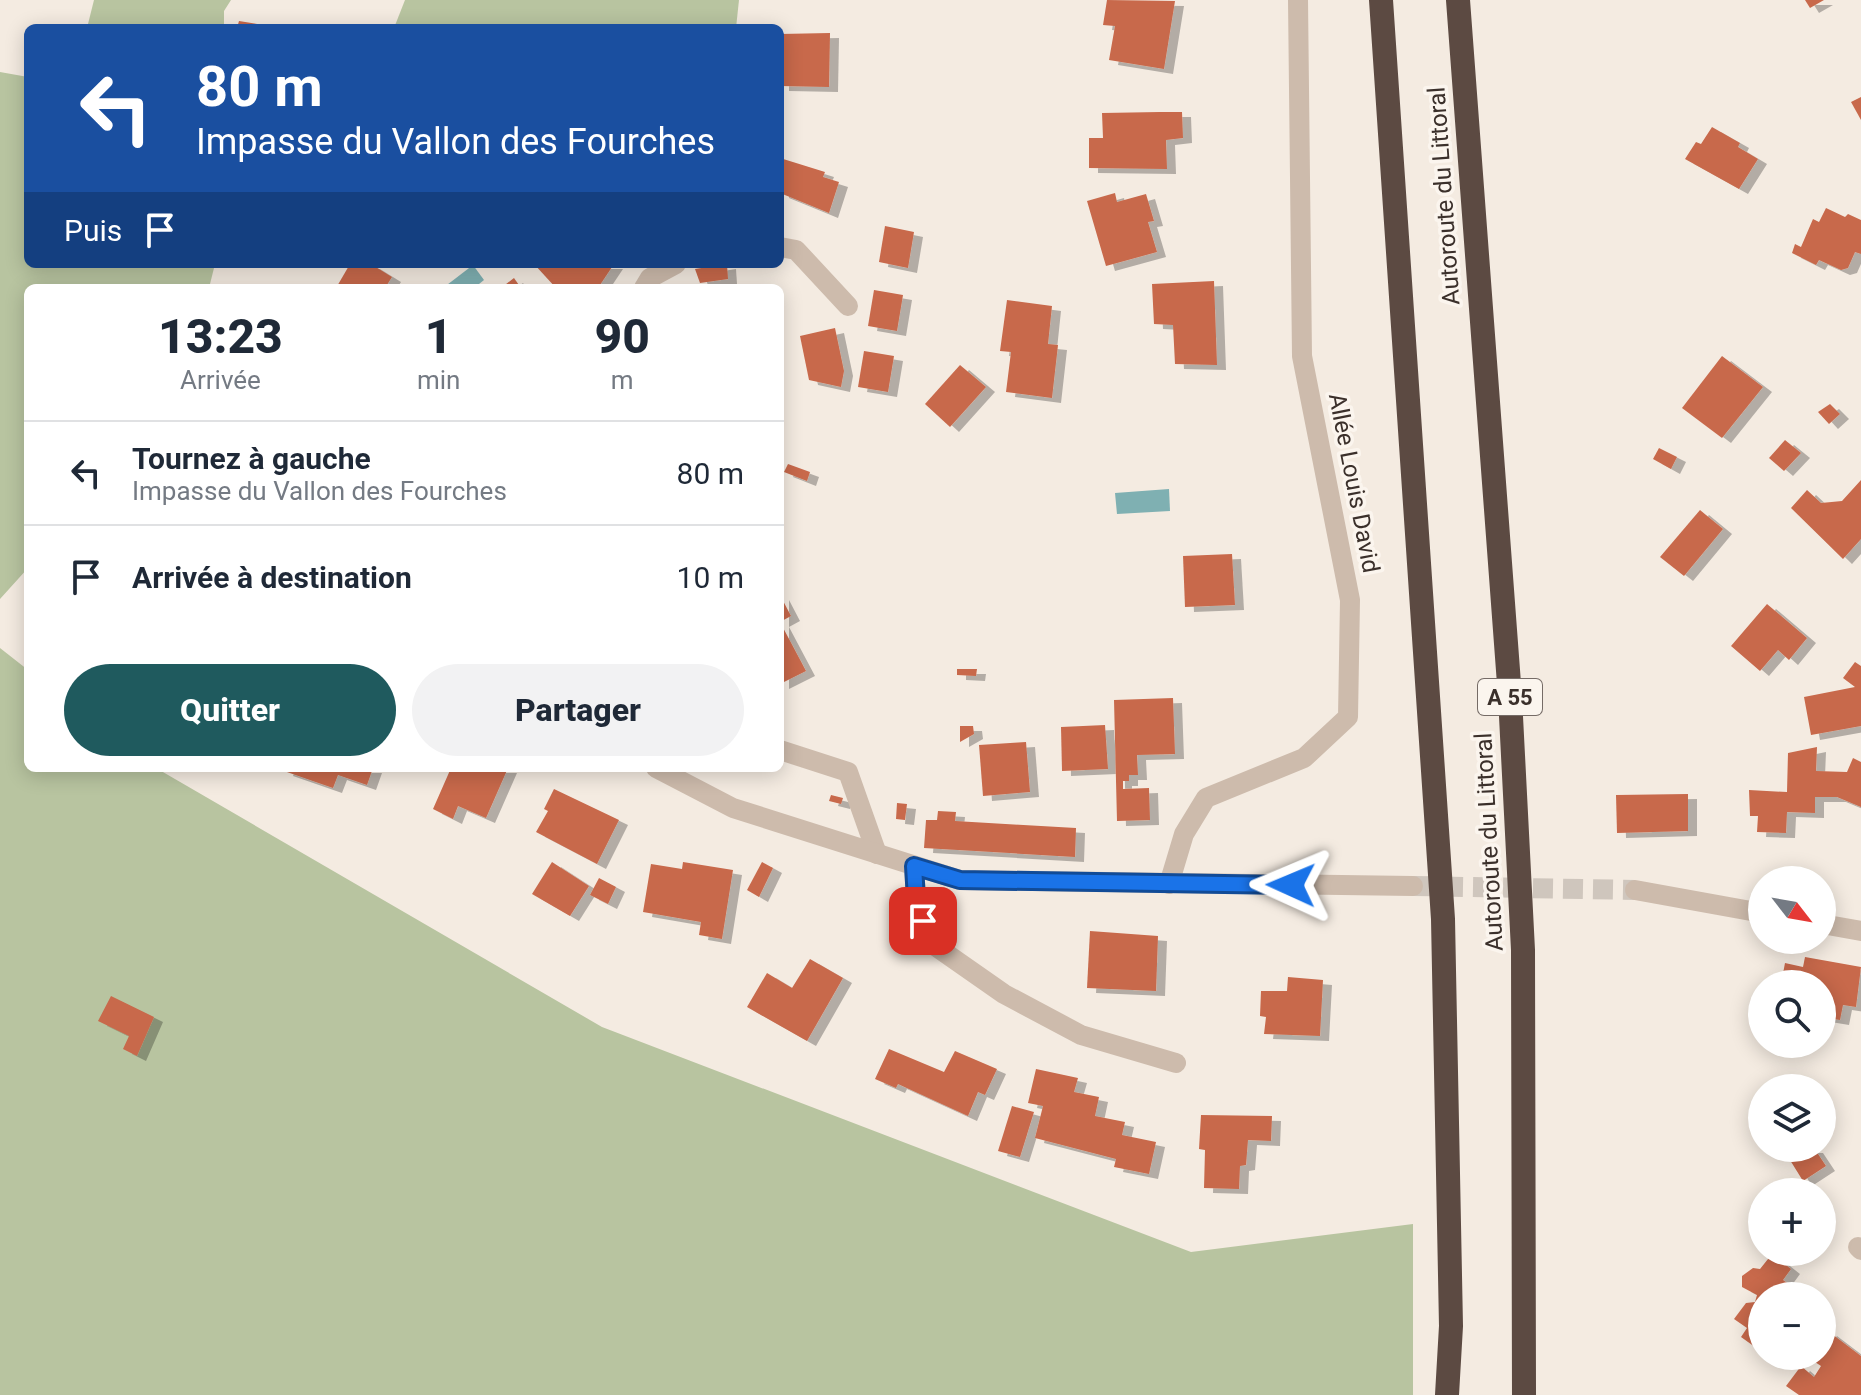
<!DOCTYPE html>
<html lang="fr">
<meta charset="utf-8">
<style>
body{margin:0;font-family:Roboto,sans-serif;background:#f2f2f3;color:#1f2937;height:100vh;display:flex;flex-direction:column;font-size:30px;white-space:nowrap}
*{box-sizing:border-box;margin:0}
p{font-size:26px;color:#747a83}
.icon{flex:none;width:44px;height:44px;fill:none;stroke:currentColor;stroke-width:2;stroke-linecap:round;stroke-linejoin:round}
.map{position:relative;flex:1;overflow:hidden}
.sheet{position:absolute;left:24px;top:284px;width:760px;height:488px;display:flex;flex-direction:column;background:#fff;border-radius:12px;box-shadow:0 4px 20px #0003}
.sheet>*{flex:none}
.banner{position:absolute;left:24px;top:24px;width:760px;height:244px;border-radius:12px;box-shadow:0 4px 20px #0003;background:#1a4fa0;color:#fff;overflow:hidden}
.needle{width:52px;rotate:121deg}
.buttons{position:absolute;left:1748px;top:866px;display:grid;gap:16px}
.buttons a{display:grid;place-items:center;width:88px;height:88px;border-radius:50%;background:#fff;box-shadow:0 4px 20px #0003;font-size:40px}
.pin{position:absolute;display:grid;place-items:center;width:68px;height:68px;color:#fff;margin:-34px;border-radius:16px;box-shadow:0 4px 12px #0006}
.me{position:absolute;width:88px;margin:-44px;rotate:271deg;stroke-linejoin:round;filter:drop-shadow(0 0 6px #0008)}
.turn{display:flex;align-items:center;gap:28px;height:168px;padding:0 40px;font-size:36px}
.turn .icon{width:104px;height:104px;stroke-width:2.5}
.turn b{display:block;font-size:56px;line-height:68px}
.then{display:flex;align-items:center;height:76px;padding:0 40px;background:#0003;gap:16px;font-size:30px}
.eta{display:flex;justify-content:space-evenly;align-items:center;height:136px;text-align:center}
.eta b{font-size:48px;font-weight:800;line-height:56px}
.cta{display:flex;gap:16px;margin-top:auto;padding:16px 40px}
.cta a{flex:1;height:92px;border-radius:48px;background:#1f5a5e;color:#fff;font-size:32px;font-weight:800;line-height:92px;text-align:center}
.cta a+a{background:#f2f2f3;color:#1f2937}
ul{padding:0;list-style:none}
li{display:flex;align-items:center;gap:24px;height:104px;padding:0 40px;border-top:2px solid #e0e1e3}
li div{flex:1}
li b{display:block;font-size:30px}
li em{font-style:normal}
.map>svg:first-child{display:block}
</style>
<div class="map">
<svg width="1861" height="1395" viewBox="0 0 1861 1395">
<defs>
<filter id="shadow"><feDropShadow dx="9" dy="5" stdDeviation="0" flood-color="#0004"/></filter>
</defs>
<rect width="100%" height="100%" fill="#f4ebe1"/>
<!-- green -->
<g fill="#b8c4a0">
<path d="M94 0H231L224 11V28H87Z"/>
<path d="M405 0H739L736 28H394Z"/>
<path d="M0 72 28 77V264H215L209 288H28V568L0 599Z"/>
<path d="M0 648 28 670V768H156L602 1027 1191 1252 1413 1224V1395H0Z"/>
</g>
<!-- water -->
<g fill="#7fb0b2">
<path d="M473 265 484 280 474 288H443Z"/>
<path d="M1169 489 1170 511 1117 514 1115 493Z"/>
</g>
<!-- building -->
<g fill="#c8694b" filter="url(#shadow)">
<path d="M1107 0 1175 1 1164 69 1109 60 1115 26 1103 25Z"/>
<path d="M1805 0H1824L1810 8Z"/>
<path d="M239 21 263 25 262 28H237Z"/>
<path d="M830 33 829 87 780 86V34Z"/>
<path d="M1861 97V120L1851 102Z"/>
<path d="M1160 112H1182L1183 138 1166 140 1167 169 1089 168V138H1103L1102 113Z"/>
<path d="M1712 127 1740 143 1738 147 1758 159 1739 189 1685 159 1696 142 1701 144Z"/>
<path d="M780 158 825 172 823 177 839 182 829 213 780 193Z"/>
<path d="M1115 193 1117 202 1146 194 1154 221 1148 222 1157 252 1106 266 1087 201Z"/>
<path d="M1826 208 1845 217 1848 214 1861 220V254L1855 252 1848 268 1841 270 1819 260 1816 265 1792 253 1795 244 1801 247 1813 219 1819 222Z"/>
<path d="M885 226 914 232 908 268 879 262Z"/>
<path d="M350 264H371L392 277 385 288H336Z"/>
<path d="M534 264H614L598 288H556Z"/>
<path d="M727 264 728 279 700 283 695 269Z"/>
<path d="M514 278 521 288H501Z"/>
<path d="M1214 281 1217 365 1175 364 1173 325 1154 324 1152 284Z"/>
<path d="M874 290 903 295 897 331 868 326Z"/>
<path d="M1007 300 1052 306 1048 344 1058 345 1052 398 1006 392 1011 352 1000 351Z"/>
<path d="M835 328 844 371 841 387 809 380 800 336Z"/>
<path d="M864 351 894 356 888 392 858 387Z"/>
<path d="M1722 356 1763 387 1722 438 1682 408Z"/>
<path d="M960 365 986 387 950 427 925 404Z"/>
<path d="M1830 404 1840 414 1829 424 1818 412Z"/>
<path d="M1785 440 1801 453 1784 471 1769 458Z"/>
<path d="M1659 448 1677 457 1671 469 1653 459Z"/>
<path d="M788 464 810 472 807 481 784 472Z"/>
<path d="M1861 480V539L1843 559 1791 508 1807 490 1821 503 1842 501Z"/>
<path d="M1700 510 1723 529 1684 576 1660 557Z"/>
<path d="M1232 554 1235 605 1185 607 1183 556Z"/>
<path d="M780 595 791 616 780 622 806 671 780 684Z"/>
<path d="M1767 604 1807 638 1789 660 1778 650 1760 671 1731 646Z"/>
<path d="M1855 662 1861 666V726L1811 735 1804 697 1855 687 1843 678Z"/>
<path d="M957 669H977L976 676 957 675Z"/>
<path d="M1173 698 1175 754 1137 755 1138 775H1129V781H1123V789L1149 788 1150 820 1117 821 1114 700Z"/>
<path d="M1105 725 1108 769 1062 771 1061 727Z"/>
<path d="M960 726H973L974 734 960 742Z"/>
<path d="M1026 742 1030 792 983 796 979 745Z"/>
<path d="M1817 747 1816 771 1847 772 1853 758 1861 762V807L1837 797H1815V813L1787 812 1786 833 1757 832 1758 816H1750L1749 790 1787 792 1788 753Z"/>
<path d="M285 768H373L367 785 338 775 333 788 284 771Z"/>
<path d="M451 768H508L486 818 458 806 453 819 433 809Z"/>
<path d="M554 789 619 820 597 864 536 832 548 811 544 809Z"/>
<path d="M1688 794V831L1617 833 1616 795Z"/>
<path d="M831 795 843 798 841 804 829 801Z"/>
<path d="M897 803 907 804 905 820 896 819Z"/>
<path d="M938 811 956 812 955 821 1076 828 1075 857 924 848 926 820H937Z"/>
<path d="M552 862 589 886 570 916 532 894Z"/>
<path d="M683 862 733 870 722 939 699 935 701 922 643 912 651 864 682 869Z"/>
<path d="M762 862 773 868 759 897 747 890Z"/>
<path d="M599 878 616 887 608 904 590 895Z"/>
<path d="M1090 931 1158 936 1156 991 1087 988Z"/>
<path d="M1805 957 1861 967 1856 1007 1843 1005 1840 1020 1822 1017V984H1781L1785 963 1803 967Z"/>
<path d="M810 959 843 978 807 1041 747 1007 767 973 792 988Z"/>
<path d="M1288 977 1323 980 1320 1036 1264 1034 1266 1017 1260 1016 1261 991H1287Z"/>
<path d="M111 996 154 1017 137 1056 123 1049 129 1036 98 1021Z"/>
<path d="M889 1049 944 1072 955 1051 997 1069 985 1095 978 1092 968 1116 898 1084 896 1088 875 1079Z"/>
<path d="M1036 1069 1078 1078 1074 1092 1099 1097 1095 1116 1125 1122 1122 1135 1156 1142 1149 1174 1114 1167 1116 1159 1035 1138 1043 1106 1028 1103Z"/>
<path d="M1012 1106 1034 1112 1020 1157 998 1151Z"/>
<path d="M1201 1115 1272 1116 1271 1141 1248 1140 1246 1165 1240 1166 1239 1189 1204 1188 1205 1150 1199 1149Z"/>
<path d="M1779 1148H1814L1826 1166 1803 1181 1785 1152 1782 1154Z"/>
<path d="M1772 1254 1791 1269 1783 1280 1806 1296H1762V1352L1741 1337 1747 1328 1734 1319 1746 1303 1755 1302 1757 1295 1742 1287V1276L1753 1268 1760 1269Z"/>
<path d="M1828 1331 1861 1356V1395H1799L1786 1386 1801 1366 1814 1377 1821 1366 1806 1356H1822V1339Z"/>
</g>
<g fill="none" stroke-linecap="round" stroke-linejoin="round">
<!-- minor-tunnel -->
<path stroke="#cfc6bd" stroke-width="20" stroke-dasharray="20 10" stroke-linecap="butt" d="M1413 886 1635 890"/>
<!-- minor -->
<g stroke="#cdbbac" stroke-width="20">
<path d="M780 247 796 250 848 306"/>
<path d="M644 288 650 278 676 264"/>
<path d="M780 750 848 772 877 854"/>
<path d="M656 768 733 808 960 880 1413 886"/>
<path d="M914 866 916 899 931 943 1004 994 1081 1035 1176 1063"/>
<path d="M1169 884 1184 834 1206 798 1304 758 1348 717 1350 600 1302 356 1298 0"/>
<path d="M1635 890 1762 913"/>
<path d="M1822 924 1861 931"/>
<path d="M1858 1247 1861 1250"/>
</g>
<!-- motorway -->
<g stroke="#5c4a42" stroke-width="24">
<path d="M1381 0 1443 919 1451 1326 1447 1395"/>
<path d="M1458 0 1510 697 1523 950 1524 1395"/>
</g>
</g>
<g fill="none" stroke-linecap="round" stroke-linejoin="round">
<defs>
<path id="route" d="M923 921 916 899 914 866 960 880 1291 885"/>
</defs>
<!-- route casing -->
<use href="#route" stroke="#114b97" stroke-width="20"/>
<!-- route -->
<use href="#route" stroke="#1a73e8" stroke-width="14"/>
</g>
<g text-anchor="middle" stroke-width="7" stroke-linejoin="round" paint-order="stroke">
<!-- shield labels -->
<rect fill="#fbf5ee" stroke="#756b66" stroke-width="2" x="1478" y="679" width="64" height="36" rx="6"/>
<g font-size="22" font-weight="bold" fill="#3b302b">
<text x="1510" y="705">A 55</text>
</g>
<!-- street labels -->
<g font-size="24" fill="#3b302b" stroke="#fbf5ee">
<text transform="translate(1444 196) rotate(-94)" y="8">Autoroute du Littoral</text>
<text transform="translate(1354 483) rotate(79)" y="8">Allée Louis David</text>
<text transform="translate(1489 842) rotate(-93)" y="8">Autoroute du Littoral</text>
</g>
</g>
</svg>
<div class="buttons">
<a><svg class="needle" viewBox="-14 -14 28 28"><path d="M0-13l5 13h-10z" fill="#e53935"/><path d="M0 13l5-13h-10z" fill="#747a83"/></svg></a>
<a><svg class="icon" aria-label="search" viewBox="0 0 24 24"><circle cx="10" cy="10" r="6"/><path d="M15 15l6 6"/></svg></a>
<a><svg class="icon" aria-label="layers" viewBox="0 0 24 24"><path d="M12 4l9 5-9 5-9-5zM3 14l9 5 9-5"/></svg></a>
<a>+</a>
<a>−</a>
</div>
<div class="pin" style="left:923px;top:921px;background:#d93025"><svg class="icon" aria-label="arrive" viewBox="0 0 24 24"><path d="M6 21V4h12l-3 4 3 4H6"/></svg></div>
<svg class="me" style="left:1291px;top:885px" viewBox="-20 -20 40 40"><path d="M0-17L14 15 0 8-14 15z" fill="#1a73e8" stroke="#fff" stroke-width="4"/></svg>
<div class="banner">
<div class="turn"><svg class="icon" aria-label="left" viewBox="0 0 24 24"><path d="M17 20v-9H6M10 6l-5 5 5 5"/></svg><div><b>80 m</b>Impasse du Vallon des Fourches</div></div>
<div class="then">Puis<svg class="icon" aria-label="arrive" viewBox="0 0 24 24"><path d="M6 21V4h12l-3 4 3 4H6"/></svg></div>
</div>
<section class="sheet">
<div class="eta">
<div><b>13:23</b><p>Arrivée</p></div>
<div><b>1</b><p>min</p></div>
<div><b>90</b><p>m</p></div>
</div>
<ul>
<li><svg class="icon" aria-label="left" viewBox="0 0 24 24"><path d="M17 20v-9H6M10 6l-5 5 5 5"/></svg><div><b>Tournez à gauche</b><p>Impasse du Vallon des Fourches</p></div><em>80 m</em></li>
<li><svg class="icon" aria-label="arrive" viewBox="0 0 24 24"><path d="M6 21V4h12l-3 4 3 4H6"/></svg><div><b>Arrivée à destination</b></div><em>10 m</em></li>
</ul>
<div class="cta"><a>Quitter</a><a>Partager</a></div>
</section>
</div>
